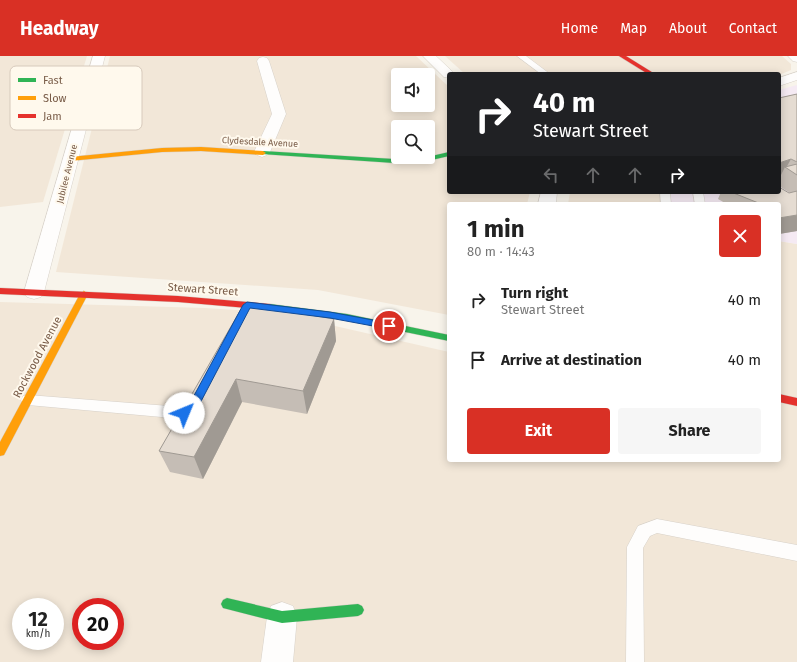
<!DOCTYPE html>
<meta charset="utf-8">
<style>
body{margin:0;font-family:"Fira Sans",sans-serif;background:#f6f6f6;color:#222;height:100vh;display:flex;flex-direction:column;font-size:15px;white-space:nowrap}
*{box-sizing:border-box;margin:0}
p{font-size:13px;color:#767676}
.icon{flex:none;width:22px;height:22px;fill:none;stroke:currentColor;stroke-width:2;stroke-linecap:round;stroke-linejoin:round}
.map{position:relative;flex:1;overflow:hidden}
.details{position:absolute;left:447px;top:146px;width:334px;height:260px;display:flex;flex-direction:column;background:#fff;border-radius:4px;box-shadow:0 2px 10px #0003}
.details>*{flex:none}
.banner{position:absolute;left:447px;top:16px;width:334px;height:122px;border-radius:4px;box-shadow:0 2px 10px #0003;background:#202124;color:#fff;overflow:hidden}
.tools{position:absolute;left:391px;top:12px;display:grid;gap:8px}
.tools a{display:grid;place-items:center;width:44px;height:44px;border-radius:4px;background:#fff;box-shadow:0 2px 10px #0003;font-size:20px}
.speed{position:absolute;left:12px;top:542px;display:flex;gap:8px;font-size:20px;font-weight:700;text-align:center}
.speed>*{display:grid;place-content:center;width:52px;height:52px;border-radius:50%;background:#fff;box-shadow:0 2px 10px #0003;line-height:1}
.speed small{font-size:10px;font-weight:400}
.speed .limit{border:6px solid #d22;background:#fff;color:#111}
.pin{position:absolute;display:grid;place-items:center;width:34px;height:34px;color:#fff;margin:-17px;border:2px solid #fff;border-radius:50%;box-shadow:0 1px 4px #0007}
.me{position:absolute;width:44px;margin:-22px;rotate:45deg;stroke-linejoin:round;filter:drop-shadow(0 0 3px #0008)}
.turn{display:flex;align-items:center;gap:14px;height:84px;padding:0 20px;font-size:18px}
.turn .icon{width:52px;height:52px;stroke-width:2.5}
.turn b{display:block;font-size:28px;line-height:34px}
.lanes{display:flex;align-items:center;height:38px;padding:0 20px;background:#0003;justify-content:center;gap:20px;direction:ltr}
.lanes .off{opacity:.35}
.round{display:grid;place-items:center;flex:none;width:42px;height:42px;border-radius:4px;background:#f6f6f6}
.overview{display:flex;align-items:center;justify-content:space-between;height:68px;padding:0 20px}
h1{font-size:24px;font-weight:700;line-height:30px}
.primary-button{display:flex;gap:8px;margin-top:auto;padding:8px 20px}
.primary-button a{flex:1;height:46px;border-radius:4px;background:#d93025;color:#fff;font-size:16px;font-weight:700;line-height:46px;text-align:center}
.primary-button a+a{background:#f6f6f6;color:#222}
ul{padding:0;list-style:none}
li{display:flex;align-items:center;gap:12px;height:60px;padding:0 20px}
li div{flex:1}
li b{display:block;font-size:15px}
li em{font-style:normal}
header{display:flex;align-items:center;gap:24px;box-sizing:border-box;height:56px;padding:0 20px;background:#d93025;color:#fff}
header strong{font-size:19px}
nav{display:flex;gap:22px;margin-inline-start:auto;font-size:14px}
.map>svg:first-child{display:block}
</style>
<header>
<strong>Headway</strong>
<nav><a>Home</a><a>Map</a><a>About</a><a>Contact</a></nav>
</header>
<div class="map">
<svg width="797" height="606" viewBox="0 0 797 606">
<rect width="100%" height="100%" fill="#f8f4eb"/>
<!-- residential -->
<g fill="#f2e7d8" fill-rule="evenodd">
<path d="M0 0H87L43 146 0 151Z"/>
<path d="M110 0H416L449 31V136H530L527 148H449V259L318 234 56 216ZM398 19H428V49H398ZM398 71H428V101H398Z"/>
<path d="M445 0H782L791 8V14L779 19 465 18Z"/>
<path d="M570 136H671V148H568Z"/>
<path d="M779 185 797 188V606H0V246L205 252 250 255 335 270 449 296V404H779ZM21 551H55V585H21ZM81 551H115V585H81Z"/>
</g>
<!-- education -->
<path fill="#f5eaf3" d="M797 29V188L779 185V148H671V136H779V34Z"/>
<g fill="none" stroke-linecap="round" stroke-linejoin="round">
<defs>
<g id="lane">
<path d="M517 0H526L550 18H541Z"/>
<path d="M660 136H670L671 148H661Z"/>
<path d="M693 136H703L705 148H695Z"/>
<path d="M28 339 182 351C189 346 190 340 200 343L202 347 194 358 184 363 28 349 23 348 21 344 23 340Z"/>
<path d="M657 463 797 489V505L657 477 650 480 643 492 644 606H626L627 491 638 470Z"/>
</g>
<g id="street">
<path d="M93 0H105L44 236 41 241 34 243 27 241 24 236Z"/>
<path d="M423 0H436L455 18H449V22L444 21Z"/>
<path d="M788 0H797V6L793 5Z"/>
<path d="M263 1 267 2 269 5 286 58 270 96 267 99 262 101 257 99 254 96 272 58 257 5 259 2Z"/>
<path d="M797 16V24L779 30V22Z"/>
<path d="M541 136H557L556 148H538Z"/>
<path d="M282 546 293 550 297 561 293 606H261L267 561 271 550Z"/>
</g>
<g id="fast">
<path d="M263 95 394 103 423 102 449 96V100L423 106 394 107 261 98 260 97Z"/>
<path d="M270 248 347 258 449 279V285L347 264 267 253 266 251 267 249Z"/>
<path d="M227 542 282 555 358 548 362 550 364 554 362 558 358 560 282 567 223 552 221 548 223 544Z"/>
</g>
<g id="slow">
<path d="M201 91 263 95 266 97 263 99 201 95 162 96 70 105 67 103 70 101 162 92Z"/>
<path d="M84 235 88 238 4 399 0 400V386L80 238Z"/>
</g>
<g id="jam">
<path d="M619 0H626L655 18H648Z"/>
<path d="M0 232 178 240 270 248 274 251 270 254 178 246 0 238Z"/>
<path d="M779 338 797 342V350L779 346Z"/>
</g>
</defs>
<!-- lane casing -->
<use href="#lane" stroke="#d7d1c9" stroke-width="1"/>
<!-- street casing -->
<use href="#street" stroke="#d7d1c9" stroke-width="1"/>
<!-- fast casing -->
<use href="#fast" stroke="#d8d0c7" stroke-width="1"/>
<!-- slow casing -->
<use href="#slow" stroke="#d8d0c7" stroke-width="1"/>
<!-- jam casing -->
<use href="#jam" stroke="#d8d0c7" stroke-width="1"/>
<!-- lane -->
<use href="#lane" fill="#fefdfc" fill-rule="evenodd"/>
<!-- street -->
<use href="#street" fill="#fefdfc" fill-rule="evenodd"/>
<!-- fast -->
<use href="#fast" fill="#30b455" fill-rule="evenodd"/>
<!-- slow -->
<use href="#slow" fill="#ff9f0a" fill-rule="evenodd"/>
<!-- jam -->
<use href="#jam" fill="#e5322d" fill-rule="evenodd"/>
</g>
<!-- wall -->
<g fill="#c5bdb5">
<path d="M797 38V175L779 178V148H725V147L718 143 721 136H779L790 137 779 130V123L780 121H779V42Z"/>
<path d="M244 248 334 263 336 285 307 358 242 346 203 423 170 416 159 395Z"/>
</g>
<!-- shaded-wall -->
<g fill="#a09a93">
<path d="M791 103 786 112 785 111 780 121H779V107Z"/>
<path d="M797 159V175L779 178V162Z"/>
<path d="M334 263 336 285 307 358 303 335Z"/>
<path d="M236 323 242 346 203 423 194 401Z"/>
</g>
<!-- building -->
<g fill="#e5dcd2" stroke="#a09a93">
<path d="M797 38V106L791 103 779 107V42Z"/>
<path d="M797 108V119L785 111Z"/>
<path d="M779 131 789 137 797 135V159L779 162V148H761L731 136H779Z"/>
<path d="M244 248 334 263 303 335 236 323 194 401 159 395Z"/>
</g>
<!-- route -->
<path fill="#1a73e8" stroke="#114b97" d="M247 246 330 256 389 267 394 270 389 273 330 262 250 252 197 353 187 359H180L179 357 180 354 190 347 243 249Z"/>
<g text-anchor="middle" stroke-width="4" stroke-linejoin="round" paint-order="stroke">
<!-- far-street labels -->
<g font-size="9" fill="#795c48" stroke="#fff9ed">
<text transform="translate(260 86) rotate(3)" y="3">Clydesdale Avenue</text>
<text transform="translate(67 118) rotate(-76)" y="3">Jubilee Avenue</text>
</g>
<!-- street labels -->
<g font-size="11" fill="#795c48" stroke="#fff9ed">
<text transform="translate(203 233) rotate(4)" y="4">Stewart Street</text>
<text transform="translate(37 301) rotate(-62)" y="4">Rockwood Avenue</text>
</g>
</g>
<!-- legend -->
<rect x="10" y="10" width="132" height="64" rx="6" fill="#fff9ed" stroke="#d7cabc" stroke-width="1"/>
<rect x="18" y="22" width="18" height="4" fill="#30b455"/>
<rect x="18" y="40" width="18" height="4" fill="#ff9f0a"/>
<rect x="18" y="58" width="18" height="4" fill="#e5322d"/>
<g font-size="11" fill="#795c48">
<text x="43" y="28">Fast</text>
<text x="43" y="46">Slow</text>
<text x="43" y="64">Jam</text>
</g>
</svg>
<div class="tools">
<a><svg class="icon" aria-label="sound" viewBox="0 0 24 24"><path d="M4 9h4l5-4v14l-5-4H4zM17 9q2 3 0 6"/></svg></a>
<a><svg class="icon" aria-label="search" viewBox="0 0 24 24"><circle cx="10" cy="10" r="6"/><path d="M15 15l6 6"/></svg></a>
</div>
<div class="speed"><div>12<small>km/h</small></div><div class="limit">20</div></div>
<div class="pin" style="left:389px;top:270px;background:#d93025"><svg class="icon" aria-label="arrive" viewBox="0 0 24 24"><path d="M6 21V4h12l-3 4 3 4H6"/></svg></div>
<svg class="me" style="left:184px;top:357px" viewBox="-20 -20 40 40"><circle r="19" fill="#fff"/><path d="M0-13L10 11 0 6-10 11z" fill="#1a73e8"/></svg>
<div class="banner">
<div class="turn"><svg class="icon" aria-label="right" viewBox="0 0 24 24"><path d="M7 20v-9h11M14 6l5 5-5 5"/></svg><div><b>40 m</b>Stewart Street</div></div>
<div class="lanes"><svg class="icon off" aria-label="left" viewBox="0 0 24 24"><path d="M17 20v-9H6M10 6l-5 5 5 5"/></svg><svg class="icon off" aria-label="ahead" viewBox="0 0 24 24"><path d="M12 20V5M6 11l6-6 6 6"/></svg><svg class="icon off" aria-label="ahead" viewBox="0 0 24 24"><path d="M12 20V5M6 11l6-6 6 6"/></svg><svg class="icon" aria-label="right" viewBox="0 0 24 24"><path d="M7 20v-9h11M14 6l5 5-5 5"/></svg></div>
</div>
<section class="details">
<div class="overview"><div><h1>1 min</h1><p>80 m · 14:43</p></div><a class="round" style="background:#d93025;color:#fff"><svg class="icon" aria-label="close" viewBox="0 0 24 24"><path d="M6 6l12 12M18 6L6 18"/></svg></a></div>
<ul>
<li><svg class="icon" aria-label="right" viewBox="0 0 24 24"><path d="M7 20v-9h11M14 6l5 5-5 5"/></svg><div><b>Turn right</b><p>Stewart Street</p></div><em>40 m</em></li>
<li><svg class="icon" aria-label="arrive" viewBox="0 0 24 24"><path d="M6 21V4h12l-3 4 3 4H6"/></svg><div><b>Arrive at destination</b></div><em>40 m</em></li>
</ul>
<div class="primary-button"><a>Exit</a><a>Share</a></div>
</section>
</div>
